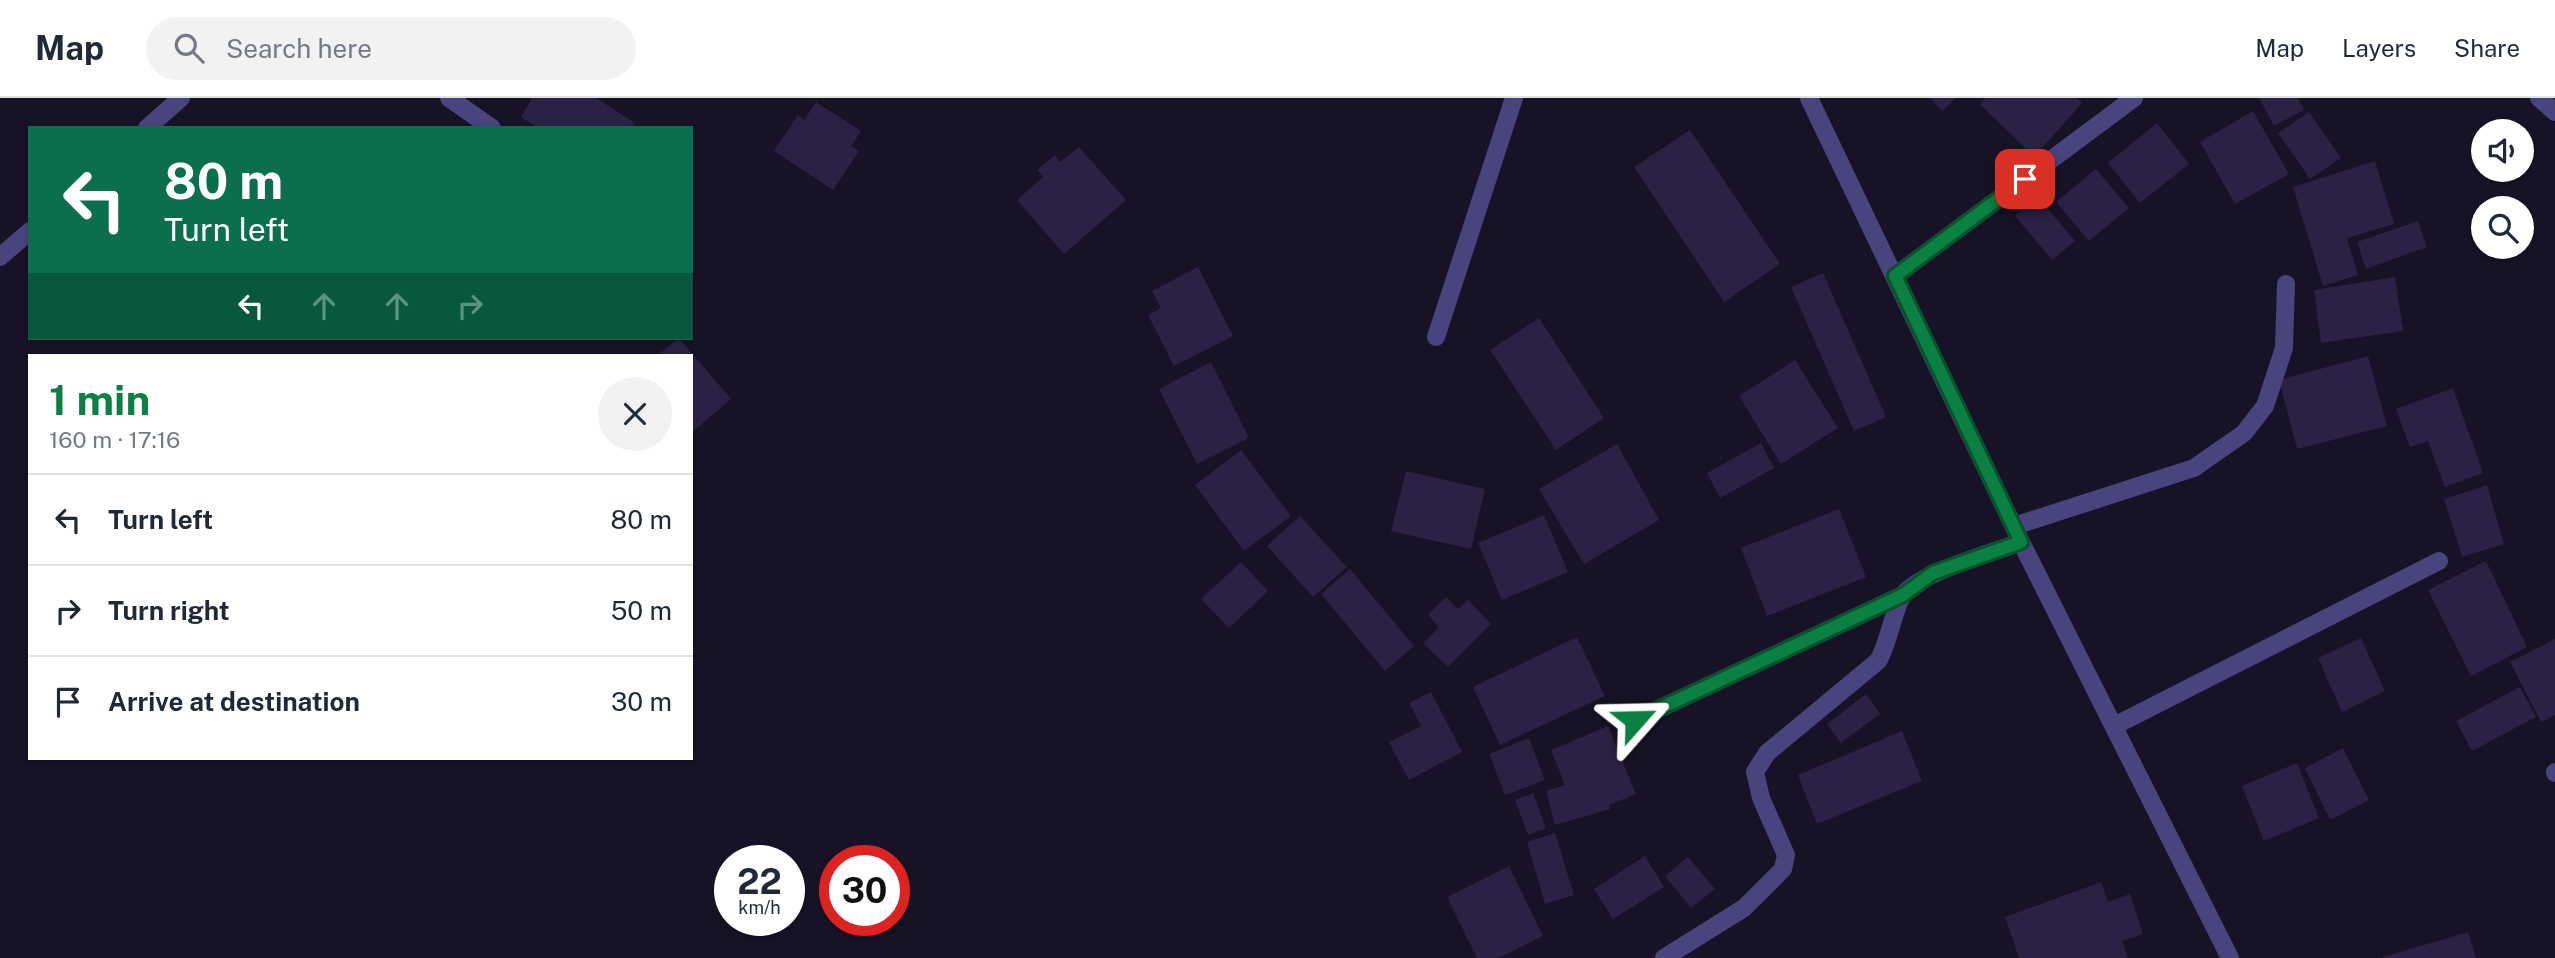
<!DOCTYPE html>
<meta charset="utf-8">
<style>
body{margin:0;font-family:"Public Sans",sans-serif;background:#f2f2f3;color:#1f2937;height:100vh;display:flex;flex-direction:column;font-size:26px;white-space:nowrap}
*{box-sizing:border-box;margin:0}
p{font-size:23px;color:#747a83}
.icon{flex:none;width:38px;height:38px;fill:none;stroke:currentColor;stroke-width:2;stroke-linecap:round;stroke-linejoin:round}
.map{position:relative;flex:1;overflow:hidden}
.sheet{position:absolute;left:28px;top:256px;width:665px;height:406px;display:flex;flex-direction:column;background:#fff;border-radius:0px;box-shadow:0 2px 5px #0004}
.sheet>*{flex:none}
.top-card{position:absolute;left:28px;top:28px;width:665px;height:214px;border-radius:0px;box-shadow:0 2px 5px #0004;background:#0b6e4f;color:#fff;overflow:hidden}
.buttons{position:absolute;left:2471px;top:21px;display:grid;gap:14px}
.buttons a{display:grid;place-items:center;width:63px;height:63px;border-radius:50%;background:#fff;box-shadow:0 2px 5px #0004;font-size:35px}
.speed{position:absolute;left:714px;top:747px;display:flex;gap:14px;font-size:35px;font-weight:700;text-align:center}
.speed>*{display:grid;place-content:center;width:91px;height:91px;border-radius:50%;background:#fff;box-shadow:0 2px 5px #0004;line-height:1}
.speed small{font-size:18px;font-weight:400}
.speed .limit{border:10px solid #d22;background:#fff;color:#111}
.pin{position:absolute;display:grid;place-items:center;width:60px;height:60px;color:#fff;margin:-30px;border-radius:14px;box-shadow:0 4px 10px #0006}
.me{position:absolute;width:77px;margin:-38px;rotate:65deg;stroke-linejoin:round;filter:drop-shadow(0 0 5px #0008)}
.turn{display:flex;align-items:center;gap:24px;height:147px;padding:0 21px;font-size:32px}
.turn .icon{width:91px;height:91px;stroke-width:2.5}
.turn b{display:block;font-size:49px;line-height:60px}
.lanes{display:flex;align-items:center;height:66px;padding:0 21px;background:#0003;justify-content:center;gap:35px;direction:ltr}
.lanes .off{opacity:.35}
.round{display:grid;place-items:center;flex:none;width:74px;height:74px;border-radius:37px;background:#f2f2f3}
.head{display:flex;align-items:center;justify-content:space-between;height:119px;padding:0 21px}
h1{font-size:42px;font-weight:700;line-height:52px;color:#0b8043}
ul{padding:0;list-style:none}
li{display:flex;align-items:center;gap:21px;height:91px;padding:0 21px;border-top:2px solid #e0e1e3}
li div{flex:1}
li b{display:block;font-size:26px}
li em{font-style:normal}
header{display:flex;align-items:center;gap:42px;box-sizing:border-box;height:98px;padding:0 35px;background:#fff;border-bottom:2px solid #e0e1e3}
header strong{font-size:33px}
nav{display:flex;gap:38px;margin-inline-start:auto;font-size:24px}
.search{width:490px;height:63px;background:#f2f2f3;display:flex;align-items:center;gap:18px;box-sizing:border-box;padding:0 24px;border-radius:38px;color:#747a83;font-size:26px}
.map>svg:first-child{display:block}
</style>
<header>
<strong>Map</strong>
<div class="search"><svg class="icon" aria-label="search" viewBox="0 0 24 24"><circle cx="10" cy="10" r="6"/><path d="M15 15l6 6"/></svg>Search here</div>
<nav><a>Map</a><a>Layers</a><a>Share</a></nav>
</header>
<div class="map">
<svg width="2555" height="860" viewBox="0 0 2555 860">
<rect width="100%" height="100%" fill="#171225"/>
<!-- building -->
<g fill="#2a2144">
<path d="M532 0H596L635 25 631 30H538L521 19Z"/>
<path d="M1930 0H1956L1942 13Z"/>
<path d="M1985 0H2077L2082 5 2034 59 1980 6Z"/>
<path d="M2259 0H2298L2304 12 2274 28Z"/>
<path d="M816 4 861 33 851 48 859 53 833 92 774 53 798 17 804 22Z"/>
<path d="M2253 13 2289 76 2235 106 2200 44Z"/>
<path d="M2309 14 2341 60 2310 81 2278 35Z"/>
<path d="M2157 25 2189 66 2140 105 2108 65Z"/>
<path d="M1690 32 1780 166 1724 204 1634 69Z"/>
<path d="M1079 49 1126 102 1064 156 1017 102 1043 79 1037 72 1055 57 1060 64Z"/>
<path d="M2375 63 2394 126 2347 140 2358 177 2323 188 2293 89Z"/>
<path d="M2096 71 2129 110 2089 143 2056 104Z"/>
<path d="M2038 99 2075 143 2052 162 2015 118Z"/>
<path d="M2418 123 2427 149 2366 171 2357 144Z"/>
<path d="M1198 169 1233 238 1174 268 1148 217 1161 210 1152 193Z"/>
<path d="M1823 175 1886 319 1854 333 1791 189Z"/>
<path d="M2395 179 2403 233 2321 245 2314 192Z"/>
<path d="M1539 220 1604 320 1556 352 1490 252Z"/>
<path d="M679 240 731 301 691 335V257H658Z"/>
<path d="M2368 258 2387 328 2297 351 2279 282Z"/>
<path d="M1795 262 1838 330 1781 366 1739 298Z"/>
<path d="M1211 264 1249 340 1197 366 1159 291Z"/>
<path d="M2453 290 2483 375 2445 389 2428 343 2410 349 2396 311Z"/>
<path d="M1761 345 1774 370 1720 400 1707 375Z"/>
<path d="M1617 346 1659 422 1584 466 1539 391Z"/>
<path d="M1241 352 1291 418 1244 453 1195 387Z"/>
<path d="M1406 373 1485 391 1471 451 1391 433Z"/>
<path d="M2487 387 2504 446 2462 459 2444 401Z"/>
<path d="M1839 411 1866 479 1767 518 1741 450Z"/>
<path d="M1544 417 1568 474 1502 502 1478 445Z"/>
<path d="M1300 418 1347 469 1313 499 1267 448Z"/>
<path d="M2486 463 2527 549 2471 578 2428 492Z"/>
<path d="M1241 464 1268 493 1229 530 1201 501Z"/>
<path d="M1350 471 1414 548 1385 573 1321 496Z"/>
<path d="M1446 499 1458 511 1468 502 1491 526 1448 569 1423 545 1439 529 1428 517Z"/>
<path d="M1577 539 1605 598 1500 647 1473 589Z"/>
<path d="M2361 540 2385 593 2342 614 2318 560Z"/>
<path d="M2555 541V617L2541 624 2510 564Z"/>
<path d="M2520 589 2536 619 2472 653 2456 623Z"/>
<path d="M1431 594 1462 654 1409 682 1389 644 1421 628 1409 605Z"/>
<path d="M1866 596 1880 616 1841 645 1827 626Z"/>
<path d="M1608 628 1636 696 1609 707 1610 711 1555 727 1546 693 1565 687 1551 652Z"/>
<path d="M1902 633 1922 683 1817 726 1798 677Z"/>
<path d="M1529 640 1545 682 1505 697 1489 656Z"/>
<path d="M2343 650 2369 702 2330 722 2305 670Z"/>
<path d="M2297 665 2319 720 2264 743 2242 688Z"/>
<path d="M1533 695 1546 730 1528 737 1515 702Z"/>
<path d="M1555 735 1574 797 1545 806 1527 744Z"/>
<path d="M1645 758 1664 789 1613 821 1594 791Z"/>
<path d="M1688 759 1715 791 1691 810 1665 778Z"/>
<path d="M1509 768 1543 838 1499 860H1477L1447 799Z"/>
<path d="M2101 784 2108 804 2130 796 2143 836 2122 843 2128 860H2019L2005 819Z"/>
<path d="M2468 834 2476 860H2383V859Z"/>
</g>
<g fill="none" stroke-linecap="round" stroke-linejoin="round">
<!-- minor -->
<g stroke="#49437e" stroke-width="18">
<path d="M449 0 492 30"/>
<path d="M1809 0 2021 444 2230 860"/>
<path d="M2539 0 2555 14"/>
<path d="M147 30 181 0"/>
<path d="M0 159 30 133"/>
<path d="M1895 178 2134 0"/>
<path d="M1436 239 1514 0"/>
<path d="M2014 428 2194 370 2244 335 2265 308 2284 250 2286 186"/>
<path d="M1635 622 1903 497"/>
<path d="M2114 628 2439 463"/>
<path d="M2555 674V675"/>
<path d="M1664 860 1744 810 1783 771 1786 757 1761 700 1755 674 1767 655 1878 563C1889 545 1894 509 1903 497 1918 475 1994 454 2021 444"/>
</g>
</g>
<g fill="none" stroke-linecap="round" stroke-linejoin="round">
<defs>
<path id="route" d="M1635 622 1903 497 1933 475 2021 444 1895 178 2025 81"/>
</defs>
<!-- route casing -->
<use href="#route" stroke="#07532c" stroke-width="18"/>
<!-- route -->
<use href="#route" stroke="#0b8043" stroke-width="12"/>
</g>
</svg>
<div class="buttons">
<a><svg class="icon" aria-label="sound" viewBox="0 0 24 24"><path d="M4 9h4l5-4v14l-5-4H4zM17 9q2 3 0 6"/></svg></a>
<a><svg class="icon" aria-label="search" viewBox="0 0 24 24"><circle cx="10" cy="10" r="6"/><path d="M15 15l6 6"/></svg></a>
</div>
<div class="speed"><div>22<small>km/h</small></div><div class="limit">30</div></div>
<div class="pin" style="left:2025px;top:81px;background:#d93025"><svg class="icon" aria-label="arrive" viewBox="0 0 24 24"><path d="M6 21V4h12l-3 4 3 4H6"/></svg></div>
<svg class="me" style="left:1635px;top:622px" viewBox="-20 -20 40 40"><path d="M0-17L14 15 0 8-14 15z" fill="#0b8043" stroke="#fff" stroke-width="4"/></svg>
<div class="top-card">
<div class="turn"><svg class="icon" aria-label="left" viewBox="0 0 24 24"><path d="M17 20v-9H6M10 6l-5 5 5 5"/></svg><div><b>80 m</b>Turn left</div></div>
<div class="lanes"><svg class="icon" aria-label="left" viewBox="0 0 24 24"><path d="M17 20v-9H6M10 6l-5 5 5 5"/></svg><svg class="icon off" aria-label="ahead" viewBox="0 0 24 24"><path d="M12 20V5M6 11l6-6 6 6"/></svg><svg class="icon off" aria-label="ahead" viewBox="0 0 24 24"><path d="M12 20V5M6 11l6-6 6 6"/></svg><svg class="icon off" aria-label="right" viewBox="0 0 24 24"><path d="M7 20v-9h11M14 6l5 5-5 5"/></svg></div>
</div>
<section class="sheet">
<div class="head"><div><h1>1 min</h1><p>160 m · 17:16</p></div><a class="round"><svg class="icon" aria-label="close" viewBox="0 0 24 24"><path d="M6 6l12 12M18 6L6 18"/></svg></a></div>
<ul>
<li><svg class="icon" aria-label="left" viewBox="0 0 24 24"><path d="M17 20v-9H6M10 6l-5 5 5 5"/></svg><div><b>Turn left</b></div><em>80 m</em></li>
<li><svg class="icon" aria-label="right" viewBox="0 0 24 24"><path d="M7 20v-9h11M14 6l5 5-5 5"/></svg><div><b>Turn right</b></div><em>50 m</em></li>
<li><svg class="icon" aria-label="arrive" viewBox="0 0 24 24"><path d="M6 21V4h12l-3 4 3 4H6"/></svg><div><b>Arrive at destination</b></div><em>30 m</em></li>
</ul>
</section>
</div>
